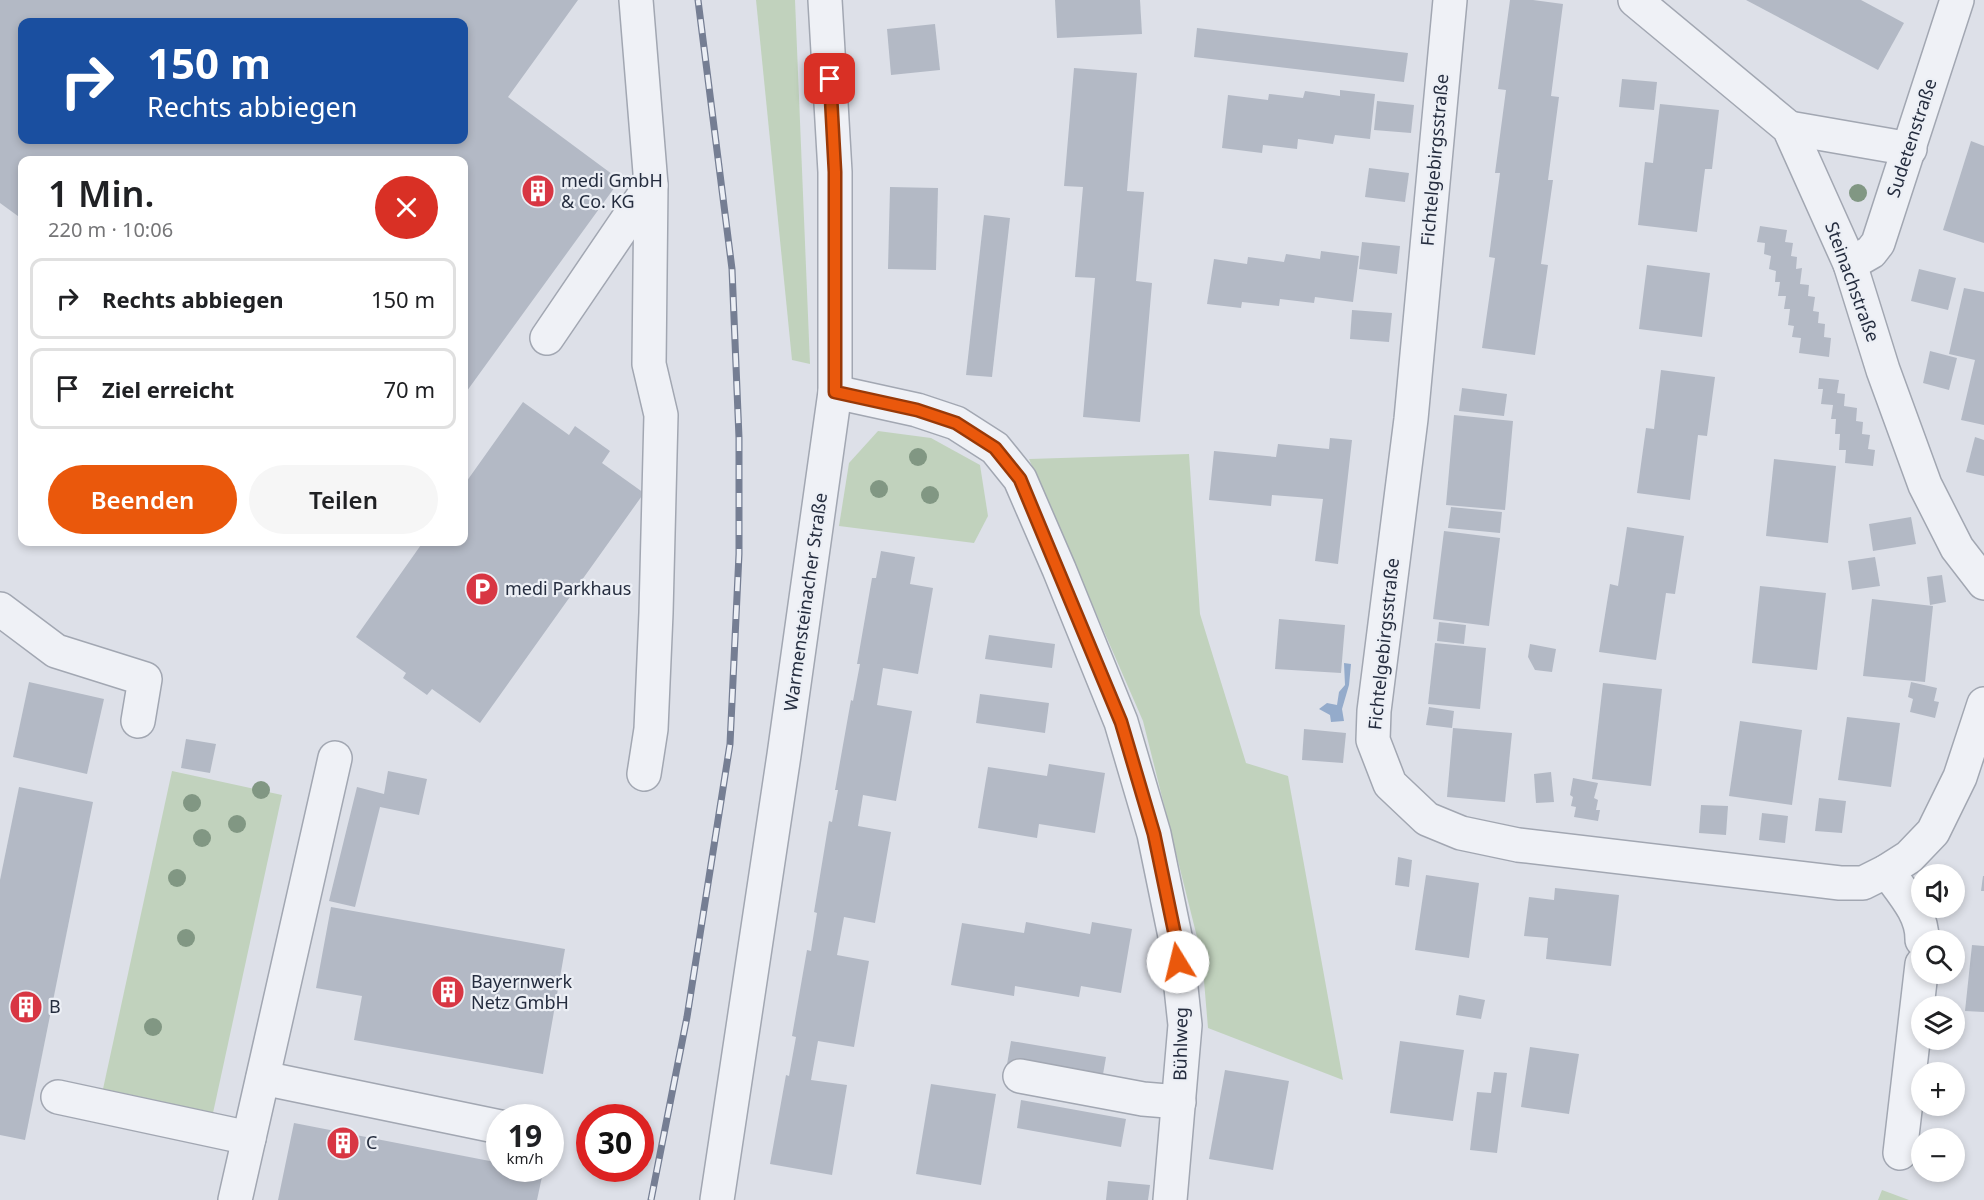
<!DOCTYPE html>
<html lang="de">
<meta charset="utf-8">
<style>
body{margin:0;font-family:"Noto Sans",sans-serif;background:#f6f6f6;color:#202124;height:100vh;display:flex;flex-direction:column;font-size:22px;white-space:nowrap}
*{box-sizing:border-box;margin:0}
p{font-size:20px;color:#757577}
.icon{flex:none;width:33px;height:33px;fill:none;stroke:currentColor;stroke-width:2;stroke-linecap:round;stroke-linejoin:round}
.map{position:relative;flex:1;overflow:hidden}
.details{position:absolute;left:18px;top:156px;width:450px;height:390px;display:flex;flex-direction:column;background:#fff;border-radius:12px;box-shadow:0 3px 9px #0003}
.details>*{flex:none}
.hud{position:absolute;left:18px;top:18px;width:450px;height:126px;border-radius:12px;box-shadow:0 3px 9px #0003;background:#1a4fa0;color:#fff;overflow:hidden}
.controls{position:absolute;left:1911px;top:864px;display:grid;gap:12px}
.controls a{display:grid;place-items:center;width:54px;height:54px;border-radius:50%;background:#fff;box-shadow:0 3px 9px #0003;font-size:30px}
.speed{position:absolute;left:486px;top:1104px;display:flex;gap:12px;font-size:30px;font-weight:700;text-align:center}
.speed>*{display:grid;place-content:center;width:78px;height:78px;border-radius:50%;background:#fff;box-shadow:0 3px 9px #0003;line-height:1}
.speed small{font-size:15px;font-weight:400}
.speed .limit{border:9px solid #d22;background:#fff;color:#111}
.pin{position:absolute;display:grid;place-items:center;width:51px;height:51px;color:#fff;margin:-26px;border-radius:12px;box-shadow:0 3px 9px #0006}
.me{position:absolute;width:66px;margin:-33px;rotate:351deg;stroke-linejoin:round;filter:drop-shadow(0 0 4px #0008)}
.turn{display:flex;align-items:center;gap:21px;height:126px;padding:0 30px;font-size:27px}
.turn .icon{width:78px;height:78px;stroke-width:2.5}
.turn b{display:block;font-size:42px;line-height:51px}
.round{display:grid;place-items:center;flex:none;width:63px;height:63px;border-radius:32px;background:#f6f6f6}
.summary{display:flex;align-items:center;justify-content:space-between;height:102px;padding:0 30px}
h1{font-size:36px;font-weight:600;line-height:45px}
.action{display:flex;gap:12px;margin-top:auto;padding:12px 30px}
.action a{flex:1;height:69px;border-radius:36px;background:#ea580c;color:#fff;font-size:24px;font-weight:600;line-height:69px;text-align:center}
.action a+a{background:#f6f6f6;color:#202124}
ul{padding:0;list-style:none}
li{display:flex;align-items:center;gap:18px;height:81px;margin:0 12px 9px;padding:0 18px;border:3px solid #e0e0e0;border-radius:12px}
li div{flex:1}
li b{display:block;font-size:22px}
li em{font-style:normal}
.map>svg:first-child{display:block}
</style>
<div class="map">
<svg width="1984" height="1200" viewBox="0 0 1984 1200">
<rect width="100%" height="100%" fill="#dde0e8"/>
<!-- green -->
<g fill="#c1d2bd">
<path d="M756 0H795L810 364 792 360Z"/>
<path d="M878 431 931 438 980 465 988 516 974 543 839 526 849 463Z"/>
<path d="M1189 454 1200 614 1246 763 1288 776 1343 1080 1208 1028 1202 957 1143 721 1029 459Z"/>
<path d="M172 771 282 795 213 1113 103 1089Z"/>
<path d="M1882 1190 1909 1200H1878Z"/>
</g>
<!-- water -->
<path fill="#94abcb" d="M1344 663 1351 664 1349 685 1342 709 1344 721 1331 722 1330 715 1319 709 1327 703 1337 705 1339 692 1345 685Z"/>
<!-- building -->
<g fill="#b3b9c5" fill-rule="evenodd">
<path d="M0 0H578L508 97 620 180 464 395V160H22V219L0 203ZM22 22H464V140H22Z"/>
<path d="M1055 0H1140L1142 34 1057 38Z"/>
<path d="M1510 0H1533L1563 4 1551 96 1559 97 1548 180H1553L1541 264 1548 265 1535 355 1482 348 1495 258 1489 257 1500 173H1495L1506 90 1498 89Z"/>
<path d="M1746 0H1861L1904 23 1878 70Z"/>
<path d="M935 24 940 70 891 75 887 29Z"/>
<path d="M1197 28 1408 53 1404 82 1194 57Z"/>
<path d="M1074 68 1137 73 1127 191 1144 192 1136 281 1152 283 1140 422 1083 417 1095 278 1075 277 1083 187 1064 186Z"/>
<path d="M1622 79 1657 82 1654 110 1619 107Z"/>
<path d="M1340 90 1375 94 1370 139 1335 135 1333 144 1298 139 1297 149 1263 145 1262 153 1222 148 1228 95 1268 100 1269 94 1303 98 1305 91 1340 96Z"/>
<path d="M1377 101 1414 105 1411 133 1374 130Z"/>
<path d="M1660 104 1719 110 1712 169H1705L1697 232 1638 225 1645 162 1653 163Z"/>
<path d="M1971 141 1984 146V243L1943 230Z"/>
<path d="M1369 168 1409 173 1405 202 1365 197Z"/>
<path d="M890 187 938 188 936 270 888 269Z"/>
<path d="M984 215 1010 218 992 377 966 375Z"/>
<path d="M1760 226 1787 230 1785 242 1793 243 1791 256 1797 257 1796 269 1802 268 1800 284 1809 285 1808 296 1815 297 1813 311 1819 312 1818 323 1825 324 1824 337 1831 338 1829 357 1799 353 1801 338 1792 337 1794 326 1788 325 1790 309H1784L1786 296H1778L1780 282H1775L1776 271 1769 269 1771 256 1764 254 1765 243 1757 242Z"/>
<path d="M1362 242 1400 246 1397 274 1359 269Z"/>
<path d="M1321 251 1359 256 1353 302 1315 297 1314 303 1280 299 1279 306 1242 302 1241 308 1207 304 1214 259 1247 264 1248 257 1284 262 1286 254 1320 259Z"/>
<path d="M1647 265 1710 273 1702 337 1639 329Z"/>
<path d="M1919 269 1956 278 1948 310 1911 301Z"/>
<path d="M1964 288 1984 292V425L1961 420 1975 360 1949 354Z"/>
<path d="M1352 310 1392 313 1389 342 1350 339Z"/>
<path d="M1930 351 1957 358 1949 390 1923 383Z"/>
<path d="M1661 370 1715 377 1707 436 1698 435 1690 500 1637 493 1646 428 1654 429Z"/>
<path d="M1819 378 1839 380 1837 393 1845 394 1844 406 1857 408 1856 421 1863 422 1862 434 1870 435 1868 449 1875 450 1873 466 1845 463 1846 450H1839L1840 434H1835L1836 419H1831L1833 405 1821 404 1823 389H1818Z"/>
<path d="M1462 388 1507 394 1504 416 1459 411Z"/>
<path d="M523 402 569 435 575 426 610 451 602 463 644 493 480 723 432 689 427 695 403 678 406 673 356 637 423 542H464V485Z"/>
<path d="M1454 415 1513 421 1505 510 1446 505Z"/>
<path d="M1975 437 1984 440V476L1966 472Z"/>
<path d="M1330 438 1352 440 1338 564 1315 561 1323 499 1272 495 1271 506 1209 500 1214 451 1276 457 1278 444 1329 449Z"/>
<path d="M1774 459 1836 466 1828 543 1766 536Z"/>
<path d="M1451 507 1502 512 1500 533 1448 528Z"/>
<path d="M1911 517 1916 544 1873 551 1869 524Z"/>
<path d="M1627 527 1684 536 1675 594 1666 593 1656 660 1599 652 1610 584 1618 586Z"/>
<path d="M1444 531 1500 538 1489 626 1433 619Z"/>
<path d="M881 551 915 557 910 584 933 588 918 674 883 668 877 705 912 711 896 801 863 795 858 826 891 832 875 923 844 917 837 955 869 961 854 1047 818 1041 811 1080 847 1085 832 1175 770 1164 786 1075 789 1076 796 1037 792 1036 807 950 811 951 817 913 814 912 829 821 832 822 838 790H835L851 700 853 701 860 664H857L872 578H876Z"/>
<path d="M1875 557 1880 586 1852 590 1848 561Z"/>
<path d="M1942 575 1946 602 1930 605 1927 577Z"/>
<path d="M1760 586 1826 593 1817 670 1752 663Z"/>
<path d="M1872 599 1933 606 1925 682 1863 676Z"/>
<path d="M1279 619 1345 625 1341 673 1275 669Z"/>
<path d="M1439 622 1466 625 1464 644 1437 641Z"/>
<path d="M989 635 1055 644 1052 668 985 659Z"/>
<path d="M1435 643 1486 648 1480 709 1428 704Z"/>
<path d="M1530 644 1556 649 1552 672 1535 670 1528 657Z"/>
<path d="M29 682 104 699 87 774 13 757Z"/>
<path d="M1911 682 1937 688 1934 701 1939 702 1935 718 1910 712 1913 699 1908 697Z"/>
<path d="M1603 683 1662 689 1651 786 1592 779Z"/>
<path d="M980 694 1049 703 1045 733 976 723Z"/>
<path d="M1429 707 1454 711 1452 728 1426 725Z"/>
<path d="M1847 717 1900 723 1891 787 1838 780Z"/>
<path d="M1740 721 1802 730 1792 805 1729 796Z"/>
<path d="M1453 728 1512 733 1505 802 1447 797Z"/>
<path d="M1304 729 1346 733 1343 763 1302 760Z"/>
<path d="M186 739 216 744 210 773 181 768Z"/>
<path d="M1049 764 1105 773 1095 833 1039 824 1037 838 978 828 988 767 1047 776Z"/>
<path d="M388 771 427 779 419 815 380 807 355 907 329 901 357 787 384 794Z"/>
<path d="M1551 772 1554 802 1536 803 1534 774Z"/>
<path d="M1573 778 1598 783 1594 798 1598 800 1596 810H1600L1598 821 1574 817 1576 807 1571 806 1573 797 1570 795Z"/>
<path d="M19 787 93 802 25 1140 0 1135V880Z"/>
<path d="M1819 798 1846 801 1842 833 1815 831Z"/>
<path d="M1701 805 1728 806 1726 835 1699 833Z"/>
<path d="M1762 813 1788 816 1785 843 1759 840Z"/>
<path d="M1398 857 1412 860 1409 887 1395 885Z"/>
<path d="M1426 875 1479 883 1469 958 1415 950Z"/>
<path d="M1983 876H1984V891H1981Z"/>
<path d="M1555 888 1619 895 1611 966 1546 959 1548 938 1524 936 1529 897 1554 900Z"/>
<path d="M331 907 565 949 543 1074 354 1040 362 996 316 988Z"/>
<path d="M1026 922 1090 934 1092 922 1132 929 1121 993 1081 986 1079 997 1015 986 1014 996 951 985 962 923 1024 933Z"/>
<path d="M1972 945 1984 946V1012L1965 1011Z"/>
<path d="M1459 995 1485 1000 1481 1019 1456 1015Z"/>
<path d="M1011 1041 1106 1057 1101 1086 1006 1070Z"/>
<path d="M1400 1041 1464 1050 1453 1121 1390 1113Z"/>
<path d="M1530 1047 1579 1054 1569 1114 1521 1107Z"/>
<path d="M1225 1070 1289 1081 1273 1170 1209 1159Z"/>
<path d="M1494 1072 1507 1073 1497 1153 1470 1150 1477 1092 1491 1093Z"/>
<path d="M931 1084 996 1094 981 1185 916 1174Z"/>
<path d="M1021 1100 1126 1119 1121 1147 1017 1128Z"/>
<path d="M294 1123 500 1163V1168H525L543 1172 537 1200H278Z"/>
<path d="M1108 1181 1150 1185 1148 1200H1106Z"/>
</g>
<g fill="none" stroke-linecap="round" stroke-linejoin="round">
<defs>
<g id="minor">
<path d="M636 0 651 185 649 364 661 415 656 613 651 729 644 774"/>
<path d="M1450 0 1411 419 1374 711 1373 740 1390 784 1427 819 1461 833 1518 845 1840 883H1863L1887 871 1909 857 1933 832 1960 777 1984 704"/>
<path d="M1635 0 1789 128 1850 264 1883 370 1925 485 1957 548 1984 583"/>
<path d="M1789 128 1910 149"/>
<path d="M1850 264 1871 252 1878 243 1957 0"/>
<path d="M547 338 651 185"/>
<path d="M835 392 917 410 956 423 995 448 1020 479 1059 569 1121 722 1154 834 1176 941 1185 1025 1170 1200"/>
<path d="M0 609 56 651 145 679 138 721"/>
<path d="M1887 871C1902 892 1923 914 1922 940"/>
<path d="M1020 1076 1143 1099 1179 1102"/>
<path d="M263 1078 500 1127"/>
<path d="M58 1097 249 1138"/>
<path d="M1900 1153 1922 964"/>
<path d="M235 1200 335 758"/>
<path d="M717 1200 784 755 835 392V172L825 0"/>
</g>
</defs>
<!-- minor casing -->
<use href="#minor" stroke="#a2a7b2" stroke-width="36"/>
<!-- minor -->
<use href="#minor" stroke="#eff1f6" stroke-width="33"/>
<defs>
<path id="rail" d="M651 1200 687 1017 730 744 739 554V438L732 269 698 0"/>
</defs>
<!-- rail casing -->
<use href="#rail" stroke="#757e93" stroke-width="7"/>
<!-- rail -->
<use href="#rail" stroke="#eceff5" stroke-width="4.5" stroke-dasharray="14" stroke-linecap="butt"/>
</g>
<!-- trees -->
<g fill="#819783">
<circle cx="1858" cy="193" r="9"/>
<circle cx="918" cy="457" r="9"/>
<circle cx="879" cy="489" r="9"/>
<circle cx="930" cy="495" r="9"/>
<circle cx="261" cy="790" r="9"/>
<circle cx="192" cy="803" r="9"/>
<circle cx="237" cy="824" r="9"/>
<circle cx="202" cy="838" r="9"/>
<circle cx="177" cy="878" r="9"/>
<circle cx="186" cy="938" r="9"/>
<circle cx="153" cy="1027" r="9"/>
</g>
<g fill="none" stroke-linecap="round" stroke-linejoin="round">
<defs>
<path id="route" d="M830 79 835 172V392L917 410 956 423 995 448 1020 479 1121 722 1154 834 1176 940 1178 962"/>
</defs>
<!-- route casing -->
<use href="#route" stroke="#983908" stroke-width="15"/>
<!-- route -->
<use href="#route" stroke="#ea580c" stroke-width="10"/>
</g>
<!-- icons -->
<defs>
<symbol id="building-disc" viewBox="-11 -11 22 22"><circle r="9.5" fill="#d83643" stroke="#eceff5"/><path d="M-4-6H4V6H1V3H-1V6H-4ZM-2.5-4.3h1.7v1.8h-1.7ZM.8-4.3h1.7v1.8H.8ZM-2.5-1h1.7V.8h-1.7ZM.8-1h1.7V.8H.8Z" fill="#fff"/></symbol>
<symbol id="parking-disc" viewBox="-11 -11 22 22"><circle r="9.5" fill="#d83643" stroke="#eceff5"/><path d="M-3.5-5.5H1a3.5 3.5 0 0 1 0 7H-1V5.5H-3.5ZM-1-3.4V-.6H.8a1.4 1.4 0 0 0 0-2.8Z" fill="#fff"/></symbol>
</defs>
<g fill-rule="evenodd">
<use href="#building-disc" x="519" y="172" width="38" height="38"/>
<use href="#parking-disc" x="463" y="570" width="38" height="38"/>
<use href="#building-disc" x="429" y="973" width="38" height="38"/>
<use href="#building-disc" x="7" y="988" width="38" height="38"/>
<use href="#building-disc" x="324" y="1124" width="38" height="38"/>
</g>
<g text-anchor="middle" stroke-width="4.5" stroke-linejoin="round" paint-order="stroke">
<!-- street labels -->
<g font-size="18" fill="#252d3f" stroke="#eceff5">
<text transform="translate(1912 138) rotate(-72)" y="6">Sudetenstraße</text>
<text transform="translate(1435 160) rotate(-85)" y="6">Fichtelgebirgsstraße</text>
<text transform="translate(1852 282) rotate(70)" y="6">Steinachstraße</text>
<text transform="translate(806 602) rotate(-82)" y="6">Warmensteinacher Straße</text>
<text transform="translate(1384 644) rotate(-84)" y="6">Fichtelgebirgsstraße</text>
<text transform="translate(1181 1044) rotate(-89)" y="6">Bühlweg</text>
</g>
<!-- poi labels -->
<g font-size="18" fill="#252d3f" stroke="#eceff5" text-anchor="start">
<text x="561" y="187">medi GmbH<tspan x="561" dy="21">&amp; Co. KG</tspan></text>
<text x="505" y="595">medi Parkhaus</text>
<text x="471" y="988">Bayernwerk<tspan x="471" dy="21">Netz GmbH</tspan></text>
<text x="49" y="1013">B</text>
<text x="366" y="1149">C</text>
</g>
</g>
</svg>
<div class="controls">
<a><svg class="icon" aria-label="sound" viewBox="0 0 24 24"><path d="M4 9h4l5-4v14l-5-4H4zM17 9q2 3 0 6"/></svg></a>
<a><svg class="icon" aria-label="search" viewBox="0 0 24 24"><circle cx="10" cy="10" r="6"/><path d="M15 15l6 6"/></svg></a>
<a><svg class="icon" aria-label="layers" viewBox="0 0 24 24"><path d="M12 4l9 5-9 5-9-5zM3 14l9 5 9-5"/></svg></a>
<a>+</a>
<a>−</a>
</div>
<div class="speed"><div>19<small>km/h</small></div><div class="limit">30</div></div>
<div class="pin" style="left:830px;top:79px;background:#d93025"><svg class="icon" aria-label="arrive" viewBox="0 0 24 24"><path d="M6 21V4h12l-3 4 3 4H6"/></svg></div>
<svg class="me" style="left:1178px;top:962px" viewBox="-20 -20 40 40"><circle r="19" fill="#fff"/><path d="M0-13L10 11 0 6-10 11z" fill="#ea580c"/></svg>
<div class="hud">
<div class="turn"><svg class="icon" aria-label="right" viewBox="0 0 24 24"><path d="M7 20v-9h11M14 6l5 5-5 5"/></svg><div><b>150 m</b>Rechts abbiegen</div></div>
</div>
<section class="details">
<div class="summary"><div><h1>1 Min.</h1><p>220 m · 10:06</p></div><a class="round" style="background:#d93025;color:#fff"><svg class="icon" aria-label="close" viewBox="0 0 24 24"><path d="M6 6l12 12M18 6L6 18"/></svg></a></div>
<ul>
<li><svg class="icon" aria-label="right" viewBox="0 0 24 24"><path d="M7 20v-9h11M14 6l5 5-5 5"/></svg><div><b>Rechts abbiegen</b></div><em>150 m</em></li>
<li><svg class="icon" aria-label="arrive" viewBox="0 0 24 24"><path d="M6 21V4h12l-3 4 3 4H6"/></svg><div><b>Ziel erreicht</b></div><em>70 m</em></li>
</ul>
<div class="action"><a>Beenden</a><a>Teilen</a></div>
</section>
</div>
